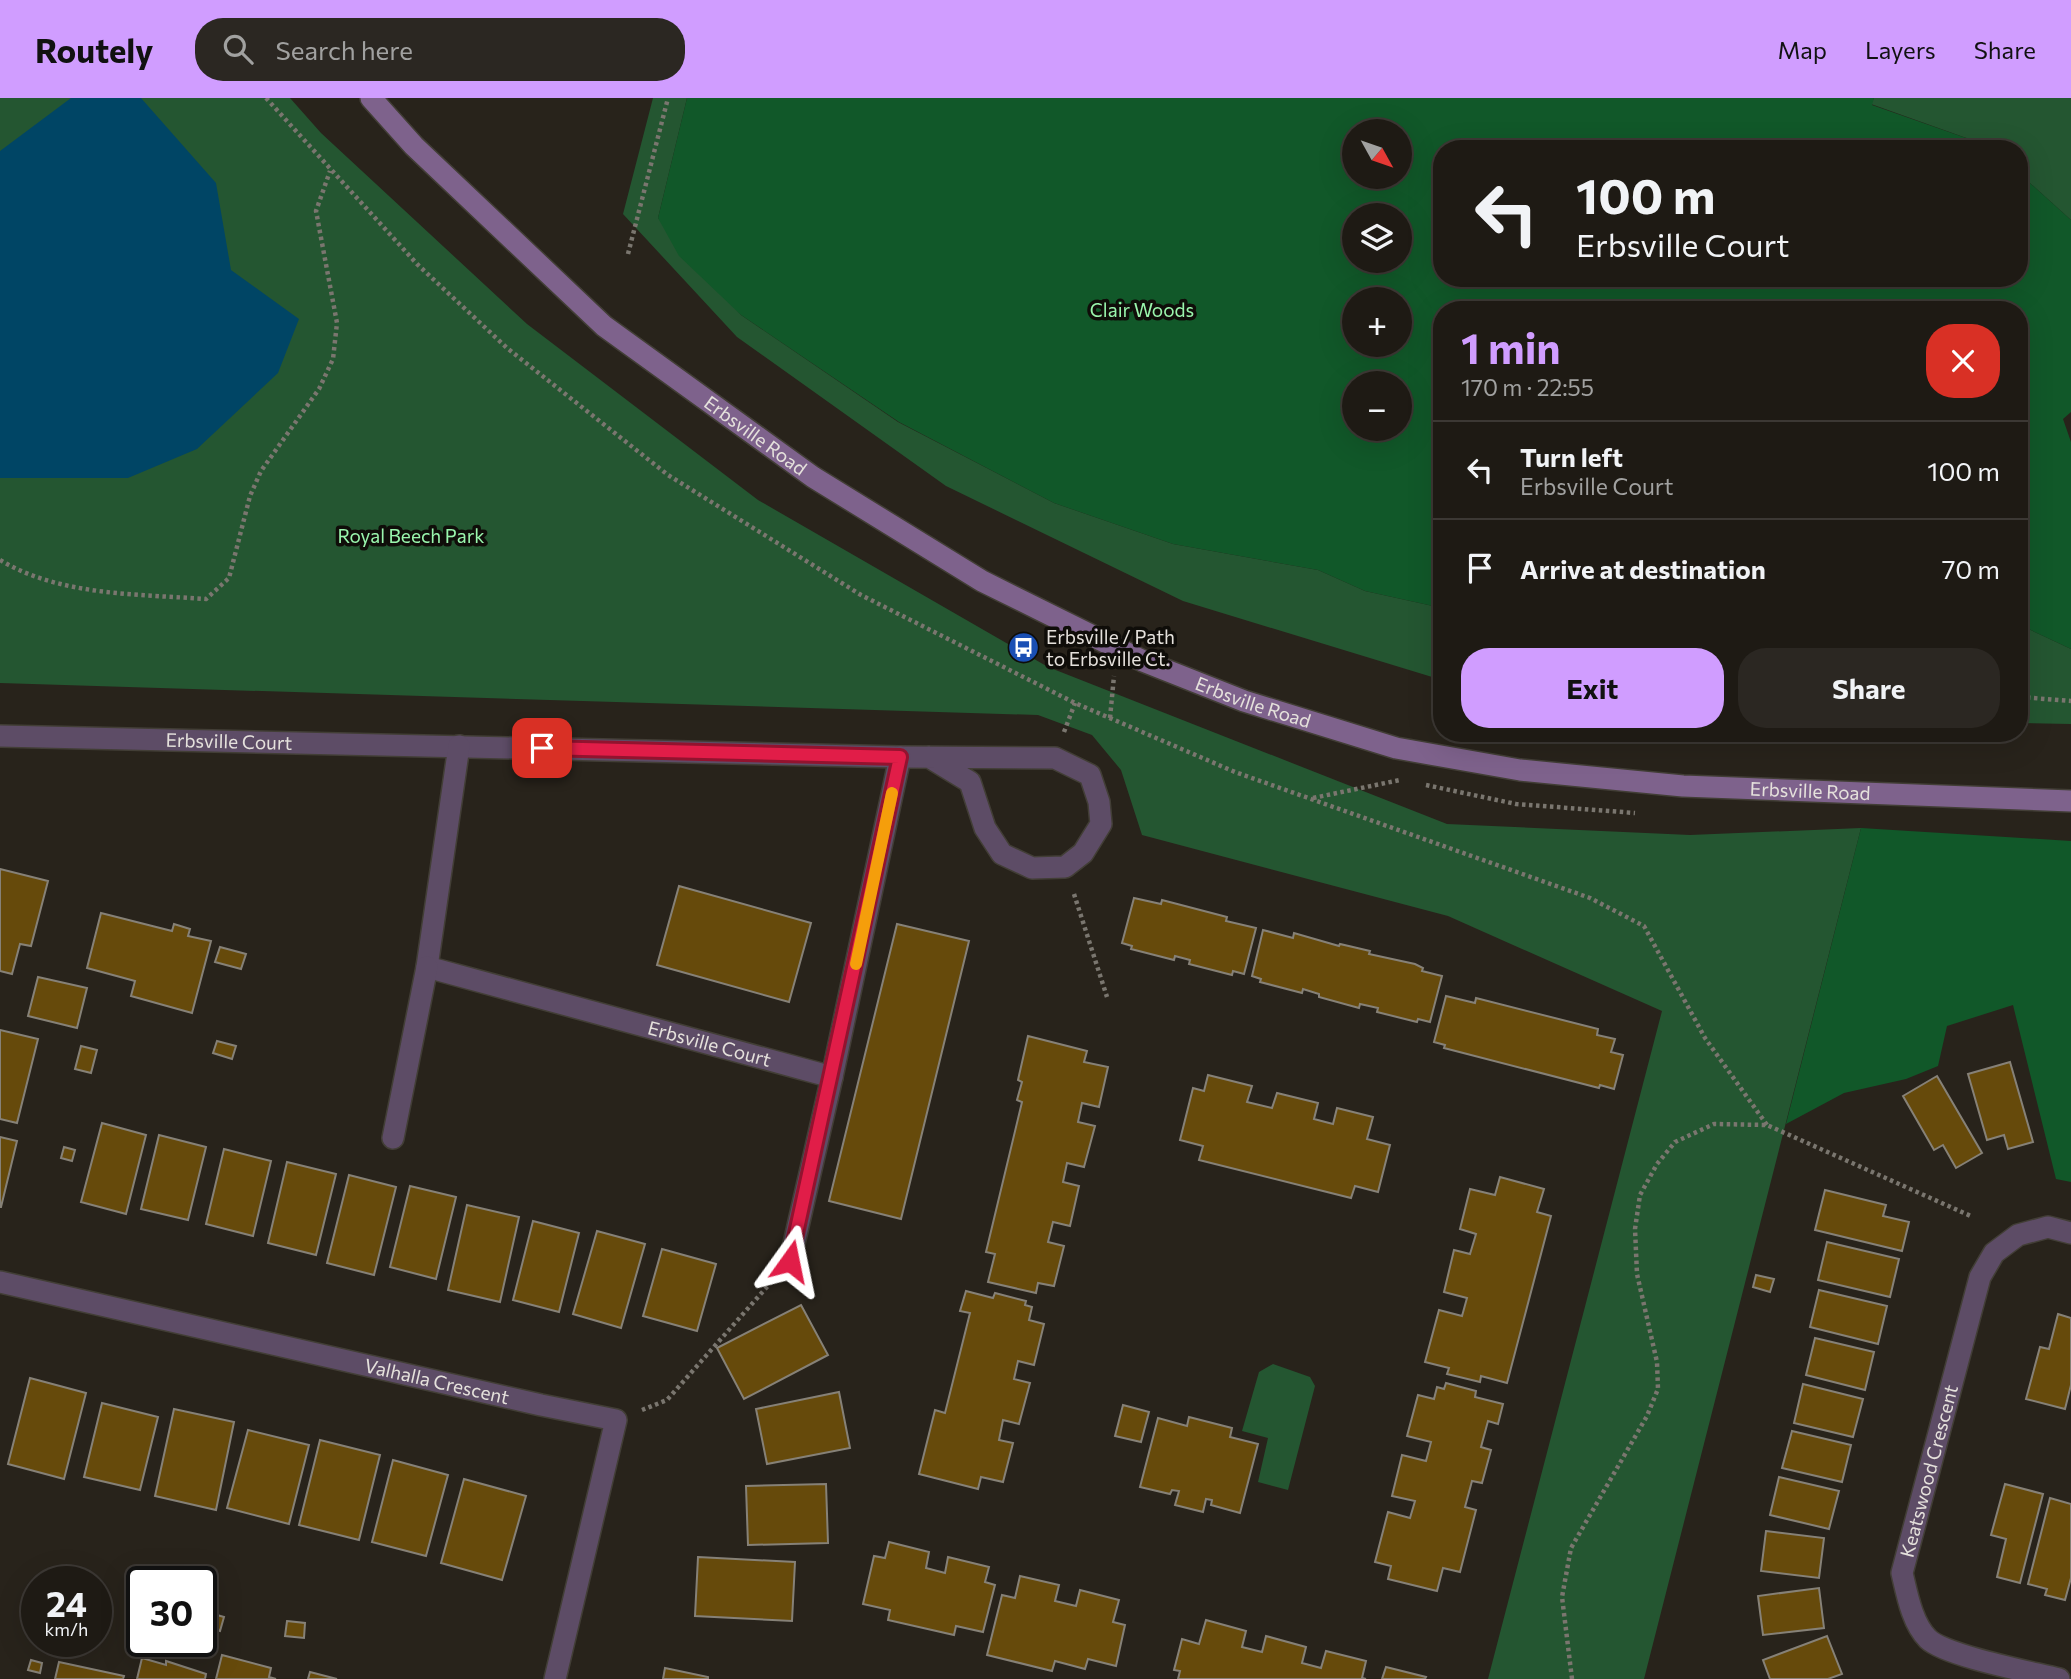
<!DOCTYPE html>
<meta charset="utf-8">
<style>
body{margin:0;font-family:Commissioner,sans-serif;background:#2b2722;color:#f1f3f6;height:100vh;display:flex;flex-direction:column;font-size:26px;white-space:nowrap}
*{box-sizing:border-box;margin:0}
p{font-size:23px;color:#a1a1a0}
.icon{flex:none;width:38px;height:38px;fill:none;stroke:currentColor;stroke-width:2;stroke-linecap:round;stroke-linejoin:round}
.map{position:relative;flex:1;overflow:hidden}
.drawer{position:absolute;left:1433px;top:203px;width:595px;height:441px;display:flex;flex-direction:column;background:#1e1a14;border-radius:28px;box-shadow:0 7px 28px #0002,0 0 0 2px #3c3834}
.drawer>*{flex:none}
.hud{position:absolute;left:1433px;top:42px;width:595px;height:147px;border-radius:28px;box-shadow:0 7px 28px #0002,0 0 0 2px #3c3834;background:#1e1a14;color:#f1f3f6;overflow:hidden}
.needle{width:46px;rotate:130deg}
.buttons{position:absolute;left:1342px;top:21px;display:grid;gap:14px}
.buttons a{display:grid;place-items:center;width:70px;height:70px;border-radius:50%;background:#1e1a14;box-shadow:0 7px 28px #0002,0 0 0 2px #3c3834;font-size:35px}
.speed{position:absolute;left:21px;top:1468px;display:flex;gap:14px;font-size:35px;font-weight:700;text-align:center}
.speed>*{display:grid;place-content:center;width:91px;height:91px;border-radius:50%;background:#1e1a14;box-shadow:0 7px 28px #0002,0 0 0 2px #3c3834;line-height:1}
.speed small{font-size:18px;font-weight:400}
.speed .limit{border:4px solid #111;border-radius:10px;background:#fff;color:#111}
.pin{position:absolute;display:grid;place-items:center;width:60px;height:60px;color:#fff;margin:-30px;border-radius:14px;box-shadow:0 4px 10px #0006}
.me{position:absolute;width:77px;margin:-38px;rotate:12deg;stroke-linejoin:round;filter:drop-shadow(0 0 5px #0008)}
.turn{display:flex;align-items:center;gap:24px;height:147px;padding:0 28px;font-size:32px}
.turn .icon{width:91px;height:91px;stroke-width:2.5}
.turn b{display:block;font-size:49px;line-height:60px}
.round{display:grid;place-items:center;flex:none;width:74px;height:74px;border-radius:28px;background:#2b2722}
.head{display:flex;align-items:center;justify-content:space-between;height:119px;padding:0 28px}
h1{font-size:42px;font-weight:700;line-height:52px;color:#d09dff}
.action{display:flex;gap:14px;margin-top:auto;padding:14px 28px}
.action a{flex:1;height:80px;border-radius:28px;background:#d09dff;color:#111;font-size:28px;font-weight:700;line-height:80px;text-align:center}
.action a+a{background:#2b2722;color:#f1f3f6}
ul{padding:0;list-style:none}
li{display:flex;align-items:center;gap:21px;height:98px;padding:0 28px;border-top:2px solid #3c3834}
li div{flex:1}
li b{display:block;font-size:26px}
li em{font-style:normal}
header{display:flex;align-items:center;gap:42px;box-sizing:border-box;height:98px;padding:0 35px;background:#d09dff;color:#111}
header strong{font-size:33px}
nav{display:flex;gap:38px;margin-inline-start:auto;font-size:24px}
.search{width:490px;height:63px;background:#2b2722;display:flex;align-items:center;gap:18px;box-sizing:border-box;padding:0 24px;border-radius:28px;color:#a1a1a0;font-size:26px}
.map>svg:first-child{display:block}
</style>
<header>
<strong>Routely</strong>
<div class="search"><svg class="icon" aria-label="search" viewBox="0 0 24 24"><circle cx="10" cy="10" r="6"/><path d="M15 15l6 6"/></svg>Search here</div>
<nav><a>Map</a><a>Layers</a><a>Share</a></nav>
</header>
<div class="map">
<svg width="2071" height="1581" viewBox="0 0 2071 1581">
<rect width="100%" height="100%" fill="#28231b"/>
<!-- green -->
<g fill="#245631">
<path d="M0 0H290L321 35 527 226 758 402 1048 569 1447 726 1690 737 1861 730 1644 1581H1488L1662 913 1448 818 1142 737 1121 672 1092 637 1038 617 0 585Z"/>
<path d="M653 0H687L658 120 741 217 898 324 1054 405 1173 446 1318 472 1365 493 1442 510V582L1183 503 946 388 737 239 623 116Z"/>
<path d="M1874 0H2071V122L2020 76V51H1991L1986 47 1871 6Z"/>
<path d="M2020 527 2071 551V626L2020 625Z"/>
<path d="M1273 1266 1310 1279 1315 1288 1288 1392 1258 1384 1268 1340 1242 1333 1259 1274Z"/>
</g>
<!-- forest -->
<g fill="#115829" fill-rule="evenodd">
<path d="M687 0H1874L1872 7 1986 47 1991 51H1442V180H2020V76L2071 122V314L2063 321 2071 344V551L2020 527V212H1442V510L1365 493 1318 472 1173 446 1054 405 899 324 741 217 679 158 658 120ZM1354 33H1400V79H1354ZM1354 117H1400V163H1354ZM1354 201H1400V247H1354ZM1354 285H1400V331H1354Z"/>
<path d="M1861 730 2071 743V1084L2056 1081 2013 907 1947 928 1938 968 1906 981 1844 995 1786 1026Z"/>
</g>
<!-- water -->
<path fill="#004565" d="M71 0H141L216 85 231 172 299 221 278 275 197 351 128 380H0V53Z"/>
<!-- building -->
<g fill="#664a0b" stroke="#868177" stroke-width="2">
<path d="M0 771 48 783 31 848 20 846 12 876 0 873Z"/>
<path d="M679 788 811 825 789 904 657 867Z"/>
<path d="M1134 800 1161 806 1162 802 1227 819 1226 823 1256 830 1244 876 1233 873 1232 877 1189 866 1190 862 1175 858 1174 862 1131 851 1132 848 1122 845Z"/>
<path d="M101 815 172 833 174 826 190 831 188 838 211 843 192 915 131 898 135 883 87 870Z"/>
<path d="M897 826 969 843 901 1121 829 1103Z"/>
<path d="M1263 832 1293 840 1294 835 1339 848 1340 846 1370 853 1369 856 1415 866 1423 870 1422 873 1442 878 1430 924 1418 921 1417 924 1377 914 1378 910 1360 906 1359 910 1319 899V896L1303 891 1302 895 1260 884 1261 881 1252 878Z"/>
<path d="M220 849 246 856 241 871 215 864Z"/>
<path d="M38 879 87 890 77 930 28 918Z"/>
<path d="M1446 898 1475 905 1476 900 1598 931 1597 937 1615 941 1611 954 1623 957 1614 991 1600 987 1599 990 1444 950 1445 947 1434 944Z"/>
<path d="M0 932 38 941 17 1025 0 1021Z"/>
<path d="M1028 938 1087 953 1084 964 1108 969 1099 1009 1082 1005 1078 1024 1095 1028 1084 1069 1067 1065 1063 1084 1079 1088 1070 1128 1053 1124 1048 1144 1064 1148 1054 1188 1038 1185 1036 1195 988 1184 995 1156 986 1154 1022 1004 1017 1002 1022 984 1018 982Z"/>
<path d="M217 943 236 948 232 961 213 955Z"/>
<path d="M81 948 97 952 91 975 75 971Z"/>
<path d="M2010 964 2033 1044 2008 1051 2004 1037 1987 1042 1968 976Z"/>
<path d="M1208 977 1252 988 1247 1004 1272 1010 1277 995 1318 1005 1314 1021 1333 1026 1337 1010 1373 1019 1367 1041 1390 1047 1378 1094 1355 1088 1351 1100 1199 1062 1203 1048 1180 1042 1193 990 1204 993Z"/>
<path d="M1937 978 1982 1055 1956 1070 1943 1047 1934 1052 1903 998Z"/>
<path d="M102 1025 146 1037 126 1116 81 1104Z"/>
<path d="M159 1037 206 1049 188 1122 141 1111Z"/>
<path d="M0 1039 17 1043 1 1109H0Z"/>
<path d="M64 1049 75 1052 72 1063 61 1060Z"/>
<path d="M224 1051 271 1063 253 1138 206 1126Z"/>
<path d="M287 1064 336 1076 316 1157 268 1145Z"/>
<path d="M349 1077 396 1089 374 1177 327 1165Z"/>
<path d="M1500 1079 1544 1091 1537 1114 1551 1118 1507 1285 1481 1278 1480 1284 1447 1276 1449 1270 1425 1264 1439 1212 1462 1218 1467 1200 1444 1194 1454 1152 1470 1156 1476 1136 1460 1131 1470 1091 1495 1097Z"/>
<path d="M410 1088 456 1099 436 1181 390 1169Z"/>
<path d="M1825 1092 1886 1107 1883 1118 1909 1124 1902 1153 1815 1132Z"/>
<path d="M467 1107 519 1119 500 1204 448 1192Z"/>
<path d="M533 1123 579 1135 559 1214 513 1202Z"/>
<path d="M597 1133 645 1146 621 1230 573 1216Z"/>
<path d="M1827 1144 1899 1161 1890 1199 1818 1182Z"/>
<path d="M662 1151 716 1166 697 1233 643 1218Z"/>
<path d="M1756 1177 1774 1181 1770 1194 1753 1189Z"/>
<path d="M1819 1192 1887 1208 1878 1246 1810 1229Z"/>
<path d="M966 1193 993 1200 995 1195 1026 1203 1025 1207 1032 1209 1029 1222 1044 1226 1034 1267 1018 1263 1014 1281 1030 1285 1019 1326 1003 1322 999 1342 1013 1345 1003 1384 981 1379 978 1391 919 1376 935 1312 945 1315 970 1215 960 1213Z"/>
<path d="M801 1207 828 1257 744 1301 717 1250Z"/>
<path d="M2058 1216 2071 1220V1287L2065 1311 2026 1301 2040 1249 2049 1251Z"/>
<path d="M1815 1240 1874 1254 1865 1292 1806 1277Z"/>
<path d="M30 1280 86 1295 64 1381 8 1366Z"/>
<path d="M1446 1285 1476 1293 1475 1299 1503 1306 1498 1326 1488 1323 1481 1349 1491 1352 1482 1385 1472 1383 1465 1409 1476 1412 1460 1474 1443 1470 1437 1493 1388 1481 1391 1468 1375 1464 1388 1414 1410 1420 1415 1403 1392 1398 1402 1357 1426 1363 1431 1344 1407 1338 1418 1297 1434 1301 1437 1289 1444 1291Z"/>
<path d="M1803 1286 1863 1301 1853 1339 1794 1325Z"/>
<path d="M839 1294 850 1350 767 1366 756 1311Z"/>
<path d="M102 1305 158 1319 140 1392 84 1379Z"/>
<path d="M1123 1307 1149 1314 1141 1344 1115 1338Z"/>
<path d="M174 1311 234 1324 216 1412 155 1398Z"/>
<path d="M1189 1319 1232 1330 1230 1339 1258 1346 1240 1415 1211 1407 1212 1402 1206 1401 1203 1414 1175 1407 1179 1393 1172 1392 1170 1396 1140 1389 1158 1320 1187 1328Z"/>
<path d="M248 1332 309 1347 289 1426 227 1410Z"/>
<path d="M1792 1333 1851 1347 1842 1384 1782 1370Z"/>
<path d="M320 1342 380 1357 359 1442 299 1427Z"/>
<path d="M393 1362 448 1377 426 1458 372 1444Z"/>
<path d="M1779 1379 1839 1393 1829 1431 1770 1417Z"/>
<path d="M464 1381 526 1398 502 1482 441 1465Z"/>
<path d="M826 1386 828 1445 748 1447 746 1388Z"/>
<path d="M2005 1386 2043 1396 2020 1485 1997 1479 2006 1441 1991 1437Z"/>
<path d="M2050 1400 2071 1406V1480L2065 1502 2045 1497 2047 1491 2028 1486Z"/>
<path d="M1766 1433 1824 1440 1819 1480 1761 1473Z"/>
<path d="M889 1444 929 1454 926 1470 945 1475 948 1459 989 1469 985 1484 995 1487 983 1534 956 1528 954 1537 888 1522 890 1512 863 1506 874 1458 885 1460Z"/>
<path d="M698 1459 795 1464 792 1523 695 1518Z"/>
<path d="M1020 1478 1059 1487 1055 1503 1076 1508 1080 1492 1119 1502 1113 1524 1125 1527 1116 1568 1088 1561 1085 1571 1055 1563 1052 1573 987 1557 1002 1497 1015 1500Z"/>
<path d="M1819 1490 1824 1530 1763 1537 1758 1498Z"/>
<path d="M210 1515 224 1519 220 1533 205 1529Z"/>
<path d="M1206 1522 1246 1533 1242 1549 1262 1554 1266 1538 1306 1549 1302 1565 1321 1570 1326 1553 1366 1563 1362 1580 1366 1581H1178L1180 1573 1174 1572 1182 1541 1199 1546Z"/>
<path d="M287 1523 305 1525 304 1540 285 1538Z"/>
<path d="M1827 1538 1842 1576 1828 1581H1770L1763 1562Z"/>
<path d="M222 1557 271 1570 269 1579 276 1581H216Z"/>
<path d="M142 1560 166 1567V1563L206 1576 205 1581H137Z"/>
<path d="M31 1562 42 1565 40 1575 28 1572Z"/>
<path d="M59 1564 124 1578 123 1581H55Z"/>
<path d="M1386 1569 1426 1579 1425 1581H1382Z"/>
<path d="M665 1570 708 1579V1581H663Z"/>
<path d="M310 1574 337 1581H308Z"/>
</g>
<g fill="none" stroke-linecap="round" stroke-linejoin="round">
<defs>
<g id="street">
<path id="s1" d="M0 638 900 659 1055 660 1090 677 1099 704 1101 726 1083 755 1065 769 1032 770 1002 756 985 730 970 684 929 659"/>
<path id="s2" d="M459 648 427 869 832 979 900 659"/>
<path d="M393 1040 427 869"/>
<path d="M790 1163 832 979"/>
<path id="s3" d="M0 1184 541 1307 616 1322 555 1581"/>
<path id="s4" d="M2059 1581C2031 1574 1946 1558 1928 1541 1912 1525 1907 1496 1902 1475L1980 1179 1994 1155 2018 1137 2048 1129 2071 1135"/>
</g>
<g id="secondary">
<path id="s5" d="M371 0 414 48 604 228 813 379 982 483 1143 563 1244 603 1396 650 1520 672 1683 688 2071 703"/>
</g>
</defs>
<!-- street casing -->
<use href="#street" stroke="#423e36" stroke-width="24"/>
<!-- secondary casing -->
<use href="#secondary" stroke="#423e36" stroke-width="24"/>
<!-- path -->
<g stroke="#7a766f" stroke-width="4.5" stroke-dasharray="3.5 3.5" stroke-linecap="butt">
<path d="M266 0 417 166 507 250 668 377 861 497 1075 605 1235 674 1590 800 1644 828 1705 940 1767 1027"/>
<path d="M628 156 668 0"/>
<path d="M0 462C60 498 137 496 206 501L229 480 250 398 261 373 319 291 333 261 337 225 316 113 330 73"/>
<path d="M2020 599 2071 603"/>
<path d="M1110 620 1114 578"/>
<path d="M1064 634 1075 605"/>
<path d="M1426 687 1516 706 1635 715"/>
<path d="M1313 700 1400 682"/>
<path d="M1074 796 1107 899"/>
<path d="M642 1312 667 1302 773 1182"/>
<path d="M1572 1581 1562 1499 1571 1450 1647 1318 1658 1291 1657 1264 1637 1176 1635 1131 1640 1097 1657 1066 1675 1044 1714 1026 1767 1027 1973 1119"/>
</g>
<!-- street -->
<use href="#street" stroke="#5d4c66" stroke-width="21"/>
<!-- secondary -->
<use href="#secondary" stroke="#7e628c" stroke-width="21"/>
</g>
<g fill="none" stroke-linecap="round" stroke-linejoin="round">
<defs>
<path id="route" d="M542 650 900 659 790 1163"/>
</defs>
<!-- route casing -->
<use href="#route" stroke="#92132f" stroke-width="18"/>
<!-- route -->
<use href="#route" stroke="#e11d48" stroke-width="12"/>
<!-- slow -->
<path stroke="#f59e0b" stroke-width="12" d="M856 866 892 695"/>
</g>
<!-- icons -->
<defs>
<symbol id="bus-disc" viewBox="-11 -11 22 22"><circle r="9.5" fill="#1a4fb4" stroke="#0f0d09"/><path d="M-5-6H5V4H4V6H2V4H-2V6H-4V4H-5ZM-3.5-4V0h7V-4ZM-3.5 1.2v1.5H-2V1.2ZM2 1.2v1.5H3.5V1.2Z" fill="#fff"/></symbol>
</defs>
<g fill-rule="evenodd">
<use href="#bus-disc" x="1006" y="532" width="35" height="35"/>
</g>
<g text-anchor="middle" stroke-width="7" stroke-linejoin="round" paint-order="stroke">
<!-- park labels -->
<g font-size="19" fill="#9af6ad" stroke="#0f0d09">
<text x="1142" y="219">Clair Woods</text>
<text x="411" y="445">Royal Beech Park</text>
</g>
<!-- street labels -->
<g font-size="19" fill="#e5e1dc" stroke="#0f0d09">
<text dy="7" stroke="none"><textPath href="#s5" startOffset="513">Erbsville Road</textPath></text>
<text dy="7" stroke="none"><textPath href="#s5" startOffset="1080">Erbsville Road</textPath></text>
<text dy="7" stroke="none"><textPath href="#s1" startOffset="229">Erbsville Court</textPath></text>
<text dy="7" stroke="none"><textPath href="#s5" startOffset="1647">Erbsville Road</textPath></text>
<text dy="7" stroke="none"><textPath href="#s2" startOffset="516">Erbsville Court</textPath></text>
<text dy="7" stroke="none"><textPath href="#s3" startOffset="448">Valhalla Crescent</textPath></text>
<text dy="7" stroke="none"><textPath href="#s4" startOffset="315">Keatswood Crescent</textPath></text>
</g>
<!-- poi labels -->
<g font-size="19" fill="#e5e1dc" stroke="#0f0d09" text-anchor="start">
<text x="1046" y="546">Erbsville / Path<tspan x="1046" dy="22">to Erbsville Ct.</tspan></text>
</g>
</g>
</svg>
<div class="buttons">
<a><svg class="needle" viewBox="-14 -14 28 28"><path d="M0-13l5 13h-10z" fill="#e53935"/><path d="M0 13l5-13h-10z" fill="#a1a1a0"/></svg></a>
<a><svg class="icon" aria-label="layers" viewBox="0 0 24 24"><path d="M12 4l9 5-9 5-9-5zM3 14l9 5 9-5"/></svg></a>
<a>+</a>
<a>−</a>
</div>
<div class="speed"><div>24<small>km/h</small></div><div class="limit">30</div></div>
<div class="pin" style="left:542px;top:650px;background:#d93025"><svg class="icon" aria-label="arrive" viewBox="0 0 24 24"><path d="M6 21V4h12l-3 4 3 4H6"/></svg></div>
<svg class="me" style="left:790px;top:1163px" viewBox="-20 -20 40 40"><path d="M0-17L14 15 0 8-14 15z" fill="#e11d48" stroke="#fff" stroke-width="4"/></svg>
<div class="hud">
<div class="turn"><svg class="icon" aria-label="left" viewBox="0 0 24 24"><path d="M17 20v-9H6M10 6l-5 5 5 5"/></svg><div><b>100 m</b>Erbsville Court</div></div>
</div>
<section class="drawer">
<div class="head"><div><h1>1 min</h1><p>170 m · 22:55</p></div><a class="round" style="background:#d93025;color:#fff"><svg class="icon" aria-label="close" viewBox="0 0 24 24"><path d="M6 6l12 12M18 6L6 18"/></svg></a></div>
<ul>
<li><svg class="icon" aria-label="left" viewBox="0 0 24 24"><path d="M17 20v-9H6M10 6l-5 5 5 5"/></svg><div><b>Turn left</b><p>Erbsville Court</p></div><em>100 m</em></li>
<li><svg class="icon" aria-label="arrive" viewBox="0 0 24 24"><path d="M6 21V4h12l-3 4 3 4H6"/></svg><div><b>Arrive at destination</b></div><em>70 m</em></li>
</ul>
<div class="action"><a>Exit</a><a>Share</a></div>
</section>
</div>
